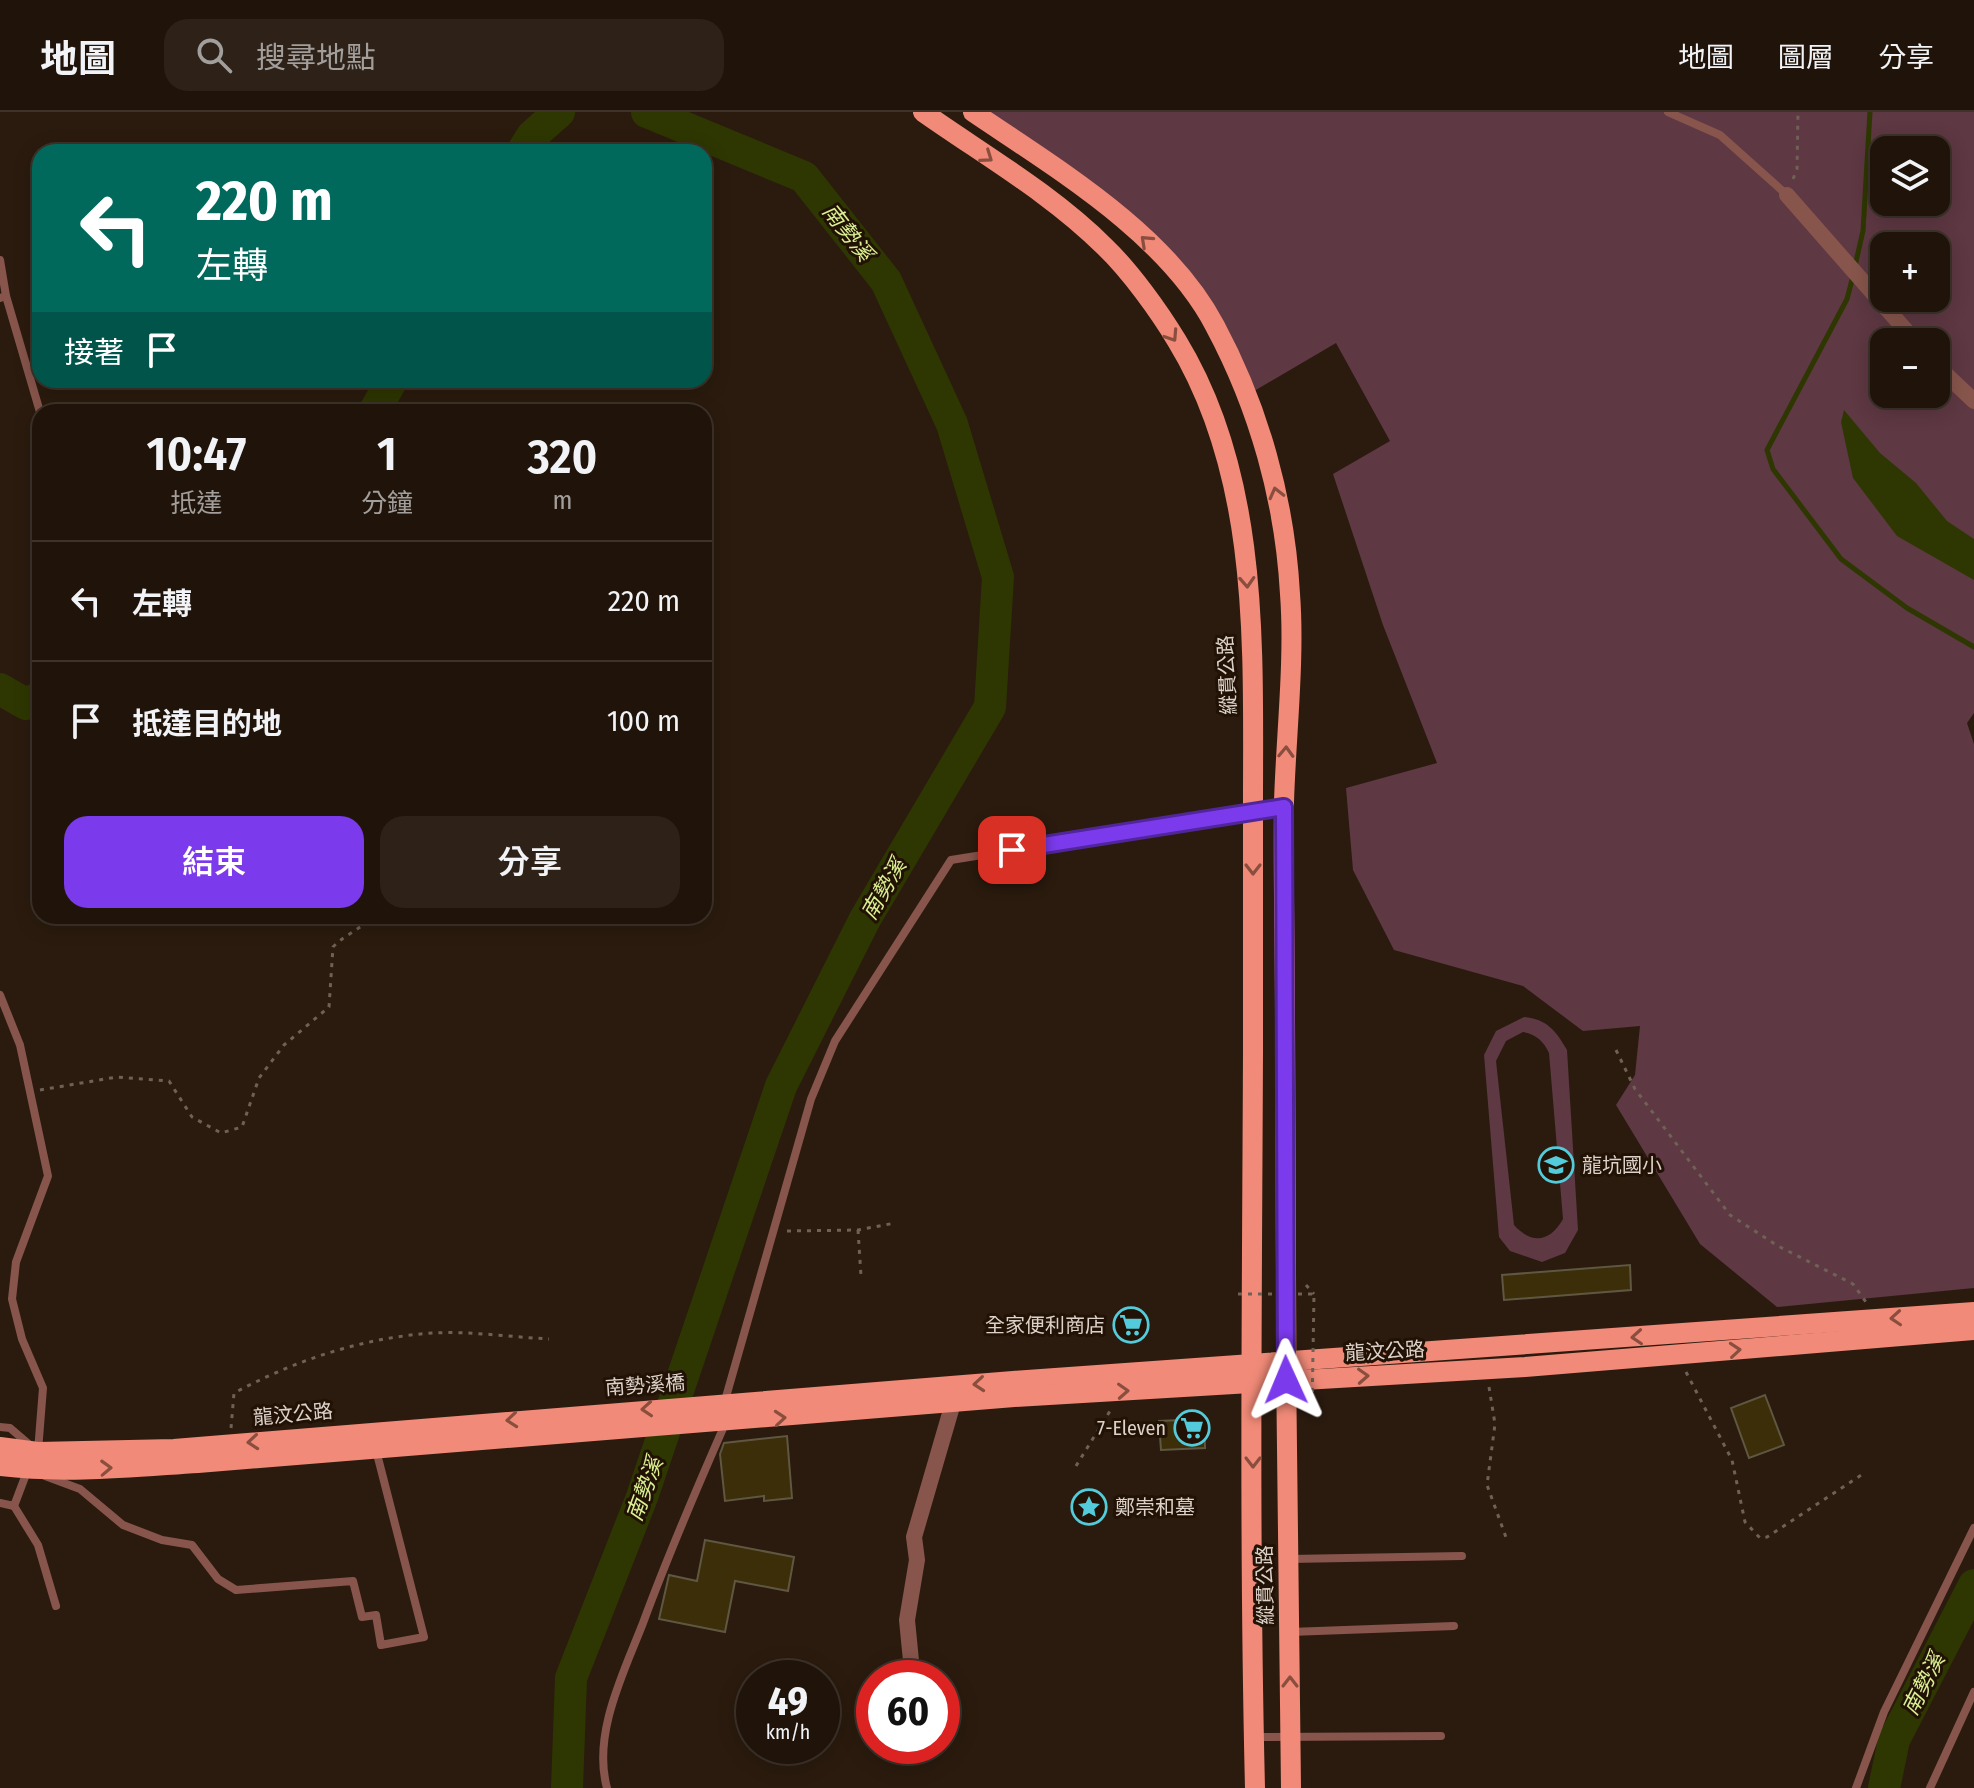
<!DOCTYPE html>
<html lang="zh-TW">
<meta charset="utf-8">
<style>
body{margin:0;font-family:"Fira Sans Condensed","Noto Sans TC",sans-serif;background:#2d2118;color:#f1f3f6;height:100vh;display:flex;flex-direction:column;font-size:30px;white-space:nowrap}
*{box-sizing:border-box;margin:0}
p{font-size:26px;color:#a29e9c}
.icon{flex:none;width:44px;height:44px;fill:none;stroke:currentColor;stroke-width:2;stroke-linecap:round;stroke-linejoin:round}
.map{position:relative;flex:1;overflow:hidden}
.sheet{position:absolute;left:32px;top:292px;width:680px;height:520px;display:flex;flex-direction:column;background:#20140a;border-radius:24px;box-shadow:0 4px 20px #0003,0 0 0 2px #3d332b}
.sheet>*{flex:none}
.hud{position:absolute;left:32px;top:32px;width:680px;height:244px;border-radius:24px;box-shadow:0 4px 20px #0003,0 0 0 2px #3d332b;background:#00695c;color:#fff;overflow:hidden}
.fabs{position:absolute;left:1870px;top:24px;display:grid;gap:16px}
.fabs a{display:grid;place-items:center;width:80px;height:80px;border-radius:16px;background:#20140a;box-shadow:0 4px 20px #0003,0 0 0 2px #3d332b;font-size:40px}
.speed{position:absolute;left:736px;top:1548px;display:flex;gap:16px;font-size:40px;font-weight:700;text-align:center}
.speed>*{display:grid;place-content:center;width:104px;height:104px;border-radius:50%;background:#20140a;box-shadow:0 4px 20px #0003,0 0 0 2px #3d332b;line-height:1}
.speed small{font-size:20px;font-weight:400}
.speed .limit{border:12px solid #d22;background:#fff;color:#111}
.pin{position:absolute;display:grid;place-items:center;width:68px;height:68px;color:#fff;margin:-34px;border-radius:16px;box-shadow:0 4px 12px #0006}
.me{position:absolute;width:88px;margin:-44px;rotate:359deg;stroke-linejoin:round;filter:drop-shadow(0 0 6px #0008)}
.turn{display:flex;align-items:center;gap:28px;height:168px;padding:0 32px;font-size:36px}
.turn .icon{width:104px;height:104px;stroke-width:2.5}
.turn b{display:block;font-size:56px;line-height:68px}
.then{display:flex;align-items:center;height:76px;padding:0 32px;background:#0003;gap:16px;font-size:30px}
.eta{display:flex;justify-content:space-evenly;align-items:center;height:136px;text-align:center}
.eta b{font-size:48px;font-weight:600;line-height:56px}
.cta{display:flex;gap:16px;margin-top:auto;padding:16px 32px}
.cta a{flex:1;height:92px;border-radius:24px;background:#7c3aed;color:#fff;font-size:32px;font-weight:600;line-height:92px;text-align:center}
.cta a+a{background:#2d2118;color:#f1f3f6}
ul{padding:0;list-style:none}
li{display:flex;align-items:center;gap:24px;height:120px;padding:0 32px;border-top:2px solid #3d332b}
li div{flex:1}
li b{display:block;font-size:30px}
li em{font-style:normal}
header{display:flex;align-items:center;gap:48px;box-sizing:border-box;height:112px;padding:0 40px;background:#20140a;border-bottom:2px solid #3d332b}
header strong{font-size:38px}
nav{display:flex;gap:44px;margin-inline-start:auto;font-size:28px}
.search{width:560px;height:72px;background:#2d2118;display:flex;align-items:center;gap:20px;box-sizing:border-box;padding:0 28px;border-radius:24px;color:#a29e9c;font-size:30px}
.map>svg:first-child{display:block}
</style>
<header>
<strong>地圖</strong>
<div class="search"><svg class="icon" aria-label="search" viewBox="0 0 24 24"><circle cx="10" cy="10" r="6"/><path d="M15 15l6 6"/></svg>搜尋地點</div>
<nav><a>地圖</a><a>圖層</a><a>分享</a></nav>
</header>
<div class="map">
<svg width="1974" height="1676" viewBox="0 0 1974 1676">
<rect width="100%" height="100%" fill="#2b1b0e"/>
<!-- green -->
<g fill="#5e3843" fill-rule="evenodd">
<path d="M972 0H1974V601L1967 611 1974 632V1176L1777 1195 1700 1132 1616 993 1635 963 1640 914 1583 919 1523 874 1394 838 1353 758 1346 676 1437 651 1383 513 1333 362 1390 329 1336 231 1249 282 1171 161 1082 75ZM1884 38H1936V90H1884ZM1884 134H1936V186H1884ZM1884 230H1936V282H1884Z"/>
<path d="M1524 905C1547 907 1556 919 1567 938L1578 1118 1565 1141 1542 1150 1510 1139 1499 1125 1484 943 1496 919ZM1523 920C1535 922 1544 929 1549 941L1563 1107C1550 1130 1532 1133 1514 1113L1496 949 1506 929Z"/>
</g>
<!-- water -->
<path fill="#2e3701" d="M1844 298 1880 341 1916 371 1947 409 1974 427V468L1897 424 1853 366 1841 310Z"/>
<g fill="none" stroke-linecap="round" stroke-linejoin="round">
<!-- stream -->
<g stroke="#2e3701" stroke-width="5">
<path d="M1855 154 1863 119 1870 0"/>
<path d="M1853 164 1847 187 1767 338 1773 357 1841 447 1907 496 1974 535"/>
</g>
<!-- river -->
<g stroke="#2e3701" stroke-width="32">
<path d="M522 40 532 24 559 0"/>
<path d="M374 300 392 268"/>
<path d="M0 577 26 592 40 585"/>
<path d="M567 1676 571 1566 642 1385 781 974 865 807 990 595 998 465 952 312 886 169 804 65 647 0"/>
<path d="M1884 1676 1894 1628 1974 1473"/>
</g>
</g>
<!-- building -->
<g fill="#3b2e08" stroke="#5f5742" stroke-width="2">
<path d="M1630 1153 1631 1178 1504 1188 1502 1163Z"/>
<path d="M1765 1283 1784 1333 1749 1346 1731 1296Z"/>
<path d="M1204 1307 1205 1336 1161 1338 1159 1309Z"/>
<path d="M787 1324 792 1386 764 1389V1384L725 1389 720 1342 724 1331Z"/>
<path d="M705 1428 794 1445 788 1479 735 1469 725 1520 659 1507 669 1463 697 1469Z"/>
</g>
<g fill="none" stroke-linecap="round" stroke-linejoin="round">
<!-- path -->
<g stroke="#6f6155" stroke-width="3" stroke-dasharray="4 6" stroke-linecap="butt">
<path d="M1793 67 1797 57 1798 0"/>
<path d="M1616 938 1635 977 1730 1103 1778 1134 1853 1172 1866 1190"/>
<path d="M40 978 117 965 169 969 192 1005 221 1021 242 1015 259 966 284 933 329 895 333 835C345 822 361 818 372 804"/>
<path d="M858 1118 861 1164"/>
<path d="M787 1119 858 1118 895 1111"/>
<path d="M1306 1173 1314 1182"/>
<path d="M1686 1260 1732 1348 1745 1410 1760 1426 1767 1425 1866 1360"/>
<path d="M1489 1275 1495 1312 1487 1373 1507 1428"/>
<path d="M231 1316 234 1281C296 1248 362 1226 432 1221 470 1219 511 1225 549 1227"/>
<path d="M1076 1354 1110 1299"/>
</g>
<!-- lane -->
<g stroke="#87554c" stroke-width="8">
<path d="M1668 0 1720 23 1787 83"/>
<path d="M0 148 6 184 0 186"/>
<path d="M6 184 40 300"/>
<path d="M0 883 20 933 48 1064 16 1150 12 1187 22 1227 43 1276 38 1339"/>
<path d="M724 1292 811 987 835 929 951 748 1282 695"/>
<path d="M0 1315 10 1316 31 1334"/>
<path d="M45 1364 80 1377 123 1413 162 1428 192 1433 218 1467 236 1478 353 1469 362 1505 376 1503 381 1533 424 1525 376 1338"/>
<path d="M0 1391 14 1394 28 1357"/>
<path d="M14 1394 38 1433 56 1494"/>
<path d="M1289 1447 1462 1444"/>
<path d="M1290 1520 1454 1514"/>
<path d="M1255 1625 1441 1624"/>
<path d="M607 1676C592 1622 624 1560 643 1511 668 1443 696 1378 725 1312"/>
<path d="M1856 1676 1884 1600 1974 1416"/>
<path d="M1930 1676 1974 1580"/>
</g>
<!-- street -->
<g stroke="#87554c" stroke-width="16">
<path d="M1787 83 1916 230"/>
<path d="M1936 253 1974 289"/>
<path d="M912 1559 907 1508 917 1448 914 1425 953 1291"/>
</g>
<!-- primary -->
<g stroke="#f18a78" stroke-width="20">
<path d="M923 0C984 43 1052 82 1105 135 1130 159 1159 199 1177 229 1260 365 1253 534 1253 688 1253 772 1253 857 1253 941 1252 1186 1249 1431 1255 1676"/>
<path d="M973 0C1057 57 1167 122 1215 214 1259 296 1285 389 1290 482 1295 547 1286 623 1284 690 1283 762 1285 835 1285 907 1285 1163 1287 1420 1291 1676"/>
<path d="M0 1335 38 1340 174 1337 1013 1269 1974 1200"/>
<path d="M0 1354C66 1362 133 1355 198 1351L1014 1285 1525 1255 1974 1218"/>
</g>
<!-- path-bridge -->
<path stroke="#6f6155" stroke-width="3" stroke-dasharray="4 6" stroke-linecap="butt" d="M1238 1182H1314L1312 1300"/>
</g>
<!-- one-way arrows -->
<defs><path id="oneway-chevron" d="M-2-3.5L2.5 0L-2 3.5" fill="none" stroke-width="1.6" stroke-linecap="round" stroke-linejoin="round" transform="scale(2)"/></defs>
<g stroke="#894e3e">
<use href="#oneway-chevron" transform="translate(987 45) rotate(35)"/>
<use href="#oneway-chevron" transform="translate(1146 129) rotate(-137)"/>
<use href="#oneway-chevron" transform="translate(1172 224) rotate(57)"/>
<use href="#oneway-chevron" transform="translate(1276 381) rotate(-104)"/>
<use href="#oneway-chevron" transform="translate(1247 470) rotate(87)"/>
<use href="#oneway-chevron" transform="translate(1286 640) rotate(-88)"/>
<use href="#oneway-chevron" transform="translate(1253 757) rotate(90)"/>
<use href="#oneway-chevron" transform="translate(1896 1206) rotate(176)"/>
<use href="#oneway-chevron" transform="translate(1637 1225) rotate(176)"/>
<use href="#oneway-chevron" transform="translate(1735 1238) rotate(-5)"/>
<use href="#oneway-chevron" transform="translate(1363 1264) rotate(-3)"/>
<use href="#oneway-chevron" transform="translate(979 1272) rotate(175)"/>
<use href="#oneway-chevron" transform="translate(1123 1279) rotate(-3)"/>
<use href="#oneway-chevron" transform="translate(647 1297) rotate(176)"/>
<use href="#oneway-chevron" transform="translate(780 1306) rotate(-5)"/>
<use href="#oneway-chevron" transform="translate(512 1308) rotate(175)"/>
<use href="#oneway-chevron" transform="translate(253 1330) rotate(175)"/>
<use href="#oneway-chevron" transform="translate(1253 1350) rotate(90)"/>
<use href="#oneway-chevron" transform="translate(106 1356) rotate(-2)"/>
<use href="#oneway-chevron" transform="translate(1290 1570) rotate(-90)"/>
</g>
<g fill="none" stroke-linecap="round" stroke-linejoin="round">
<defs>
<path id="route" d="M1012 738 1284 695 1286 1268"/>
</defs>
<!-- route casing -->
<use href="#route" stroke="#51269a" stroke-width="20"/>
<!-- route -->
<use href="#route" stroke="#7c3aed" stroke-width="14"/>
</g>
<!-- icons -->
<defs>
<symbol id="school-ring" viewBox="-11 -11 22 22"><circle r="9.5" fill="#211205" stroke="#53cbdb" stroke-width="1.5"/><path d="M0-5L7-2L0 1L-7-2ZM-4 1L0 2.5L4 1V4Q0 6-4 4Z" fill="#53cbdb"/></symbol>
<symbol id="supermarket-ring" viewBox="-11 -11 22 22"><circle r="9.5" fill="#211205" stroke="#53cbdb" stroke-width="1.5"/><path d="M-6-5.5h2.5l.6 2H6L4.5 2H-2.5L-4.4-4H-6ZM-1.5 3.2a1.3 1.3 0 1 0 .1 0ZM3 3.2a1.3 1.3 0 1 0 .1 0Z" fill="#53cbdb"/></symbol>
<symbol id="sight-ring" viewBox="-11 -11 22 22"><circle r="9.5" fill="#211205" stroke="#53cbdb" stroke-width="1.5"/><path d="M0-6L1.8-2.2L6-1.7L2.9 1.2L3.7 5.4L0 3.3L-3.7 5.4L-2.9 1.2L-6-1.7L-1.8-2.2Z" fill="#53cbdb"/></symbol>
</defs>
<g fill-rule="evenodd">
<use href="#school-ring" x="1536" y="1033" width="40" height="40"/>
<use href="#supermarket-ring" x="1111" y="1193" width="40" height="40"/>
<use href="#supermarket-ring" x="1172" y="1296" width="40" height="40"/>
<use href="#sight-ring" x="1069" y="1375" width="40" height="40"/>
</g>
<g text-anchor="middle" stroke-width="6" stroke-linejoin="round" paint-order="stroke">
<!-- street labels -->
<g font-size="20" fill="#ddd2c9" stroke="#211205">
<text transform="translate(1227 563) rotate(-93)" y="7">縱貫公路</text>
<text transform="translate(1385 1239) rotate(-3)" y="7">龍汶公路</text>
<text transform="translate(645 1273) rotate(-4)" y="7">南勢溪橋</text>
<text transform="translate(293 1302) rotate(-5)" y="7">龍汶公路</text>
<text transform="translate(1265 1473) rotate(-91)" y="7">縱貫公路</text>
</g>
<!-- poi labels -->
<g font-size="20" fill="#ddd2c9" stroke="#211205" text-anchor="start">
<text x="1582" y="1060">龍坑國小</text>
<text x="1105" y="1220" text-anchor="end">全家便利商店</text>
<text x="1166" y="1323" text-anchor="end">7-Eleven</text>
<text x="1115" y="1402">鄭崇和墓</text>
</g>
<!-- water labels -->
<g font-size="22" font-style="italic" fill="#dbf091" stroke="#211205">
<text transform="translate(848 120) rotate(52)" y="8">南勢溪</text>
<text transform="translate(883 777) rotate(-60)" y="8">南勢溪</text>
<text transform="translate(644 1377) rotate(-70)" y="8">南勢溪</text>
<text transform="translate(1923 1572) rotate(-63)" y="8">南勢溪</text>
</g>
</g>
</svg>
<div class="fabs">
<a><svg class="icon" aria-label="layers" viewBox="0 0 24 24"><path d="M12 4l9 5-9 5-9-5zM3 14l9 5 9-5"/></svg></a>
<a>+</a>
<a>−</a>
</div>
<div class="speed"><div>49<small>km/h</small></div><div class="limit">60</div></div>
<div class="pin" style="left:1012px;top:738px;background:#d93025"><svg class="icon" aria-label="arrive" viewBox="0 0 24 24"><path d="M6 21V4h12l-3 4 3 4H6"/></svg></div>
<svg class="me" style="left:1286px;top:1268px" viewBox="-20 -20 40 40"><path d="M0-17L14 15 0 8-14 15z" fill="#7c3aed" stroke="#fff" stroke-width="4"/></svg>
<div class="hud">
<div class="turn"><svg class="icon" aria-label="left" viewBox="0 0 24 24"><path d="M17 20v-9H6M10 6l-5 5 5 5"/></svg><div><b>220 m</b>左轉</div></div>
<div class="then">接著<svg class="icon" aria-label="arrive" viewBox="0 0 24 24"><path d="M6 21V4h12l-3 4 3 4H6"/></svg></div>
</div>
<section class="sheet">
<div class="eta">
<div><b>10:47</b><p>抵達</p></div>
<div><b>1</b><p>分鐘</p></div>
<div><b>320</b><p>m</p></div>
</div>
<ul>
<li><svg class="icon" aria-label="left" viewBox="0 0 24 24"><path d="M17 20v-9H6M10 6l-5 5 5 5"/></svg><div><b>左轉</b></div><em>220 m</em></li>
<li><svg class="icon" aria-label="arrive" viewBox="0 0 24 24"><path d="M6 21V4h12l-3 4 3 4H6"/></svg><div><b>抵達目的地</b></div><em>100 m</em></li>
</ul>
<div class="cta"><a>結束</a><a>分享</a></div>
</section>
</div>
